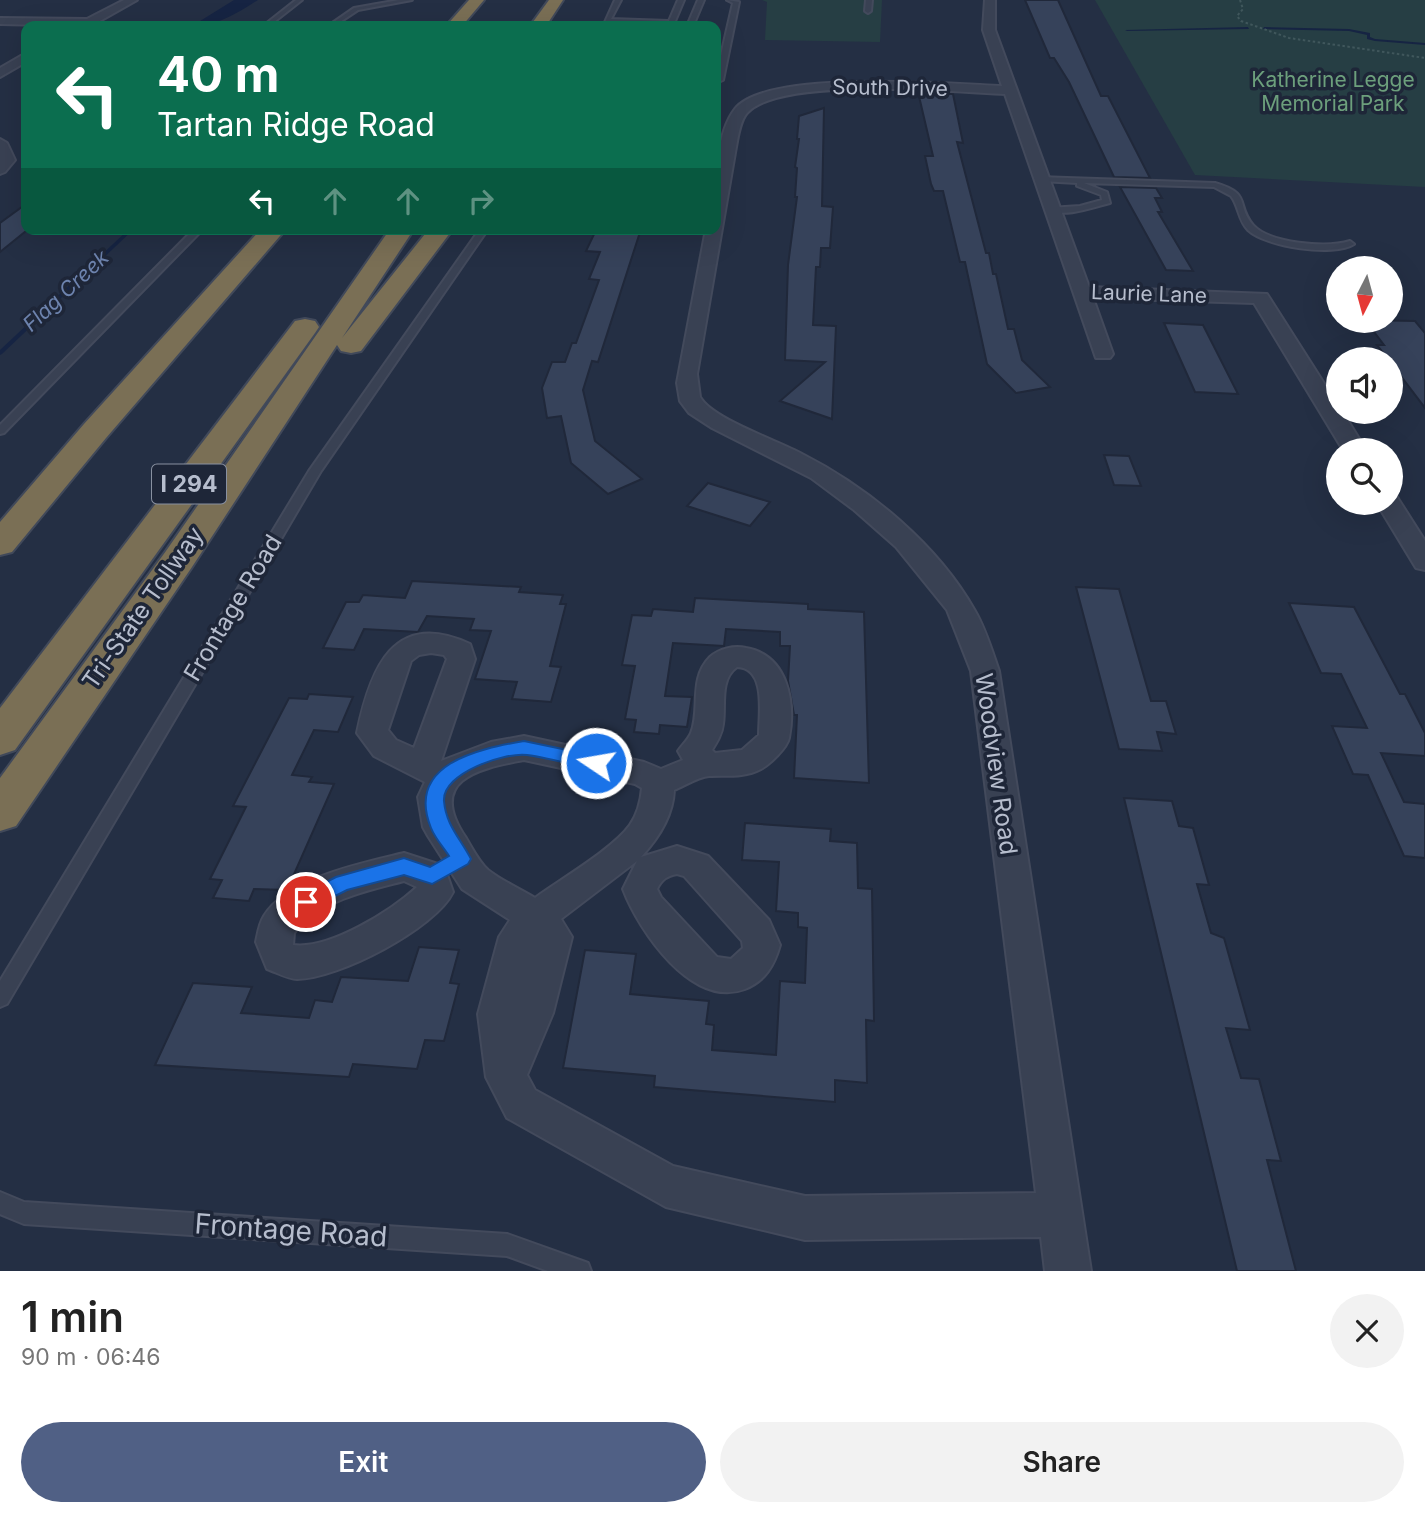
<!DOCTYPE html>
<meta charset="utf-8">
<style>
body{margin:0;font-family:Inter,sans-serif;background:#f2f2f2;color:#222;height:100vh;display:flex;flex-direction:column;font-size:26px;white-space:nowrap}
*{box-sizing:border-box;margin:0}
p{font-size:23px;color:#767676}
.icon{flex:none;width:38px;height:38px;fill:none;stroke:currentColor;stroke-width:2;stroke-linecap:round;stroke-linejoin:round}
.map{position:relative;height:1271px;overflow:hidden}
.panel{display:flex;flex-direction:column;background:#fff;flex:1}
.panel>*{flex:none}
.hud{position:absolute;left:21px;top:21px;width:700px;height:214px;border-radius:14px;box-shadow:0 7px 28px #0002;background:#0b6e4f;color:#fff;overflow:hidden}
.needle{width:46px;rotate:186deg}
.controls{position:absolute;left:1326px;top:256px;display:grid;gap:14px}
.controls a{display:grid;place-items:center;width:77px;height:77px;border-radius:50%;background:#fff;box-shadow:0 7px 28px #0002;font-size:35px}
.pin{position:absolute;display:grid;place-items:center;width:60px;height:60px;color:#fff;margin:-30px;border:4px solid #fff;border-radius:50%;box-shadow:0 2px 7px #0007}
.me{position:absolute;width:77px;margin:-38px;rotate:282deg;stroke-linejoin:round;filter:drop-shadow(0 0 5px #0008)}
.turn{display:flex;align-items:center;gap:24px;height:147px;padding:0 21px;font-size:32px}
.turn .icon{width:91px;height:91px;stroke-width:2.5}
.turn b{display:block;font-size:49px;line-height:60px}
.lanes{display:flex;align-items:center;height:66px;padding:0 21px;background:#0003;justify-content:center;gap:35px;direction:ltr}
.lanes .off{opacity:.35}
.round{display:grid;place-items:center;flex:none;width:74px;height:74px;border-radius:37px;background:#f2f2f2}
.headline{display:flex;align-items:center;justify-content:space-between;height:119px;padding:0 21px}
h1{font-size:42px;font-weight:600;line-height:52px}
.cta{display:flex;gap:14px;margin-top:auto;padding:14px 21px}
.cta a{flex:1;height:80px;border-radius:42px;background:#506085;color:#fff;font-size:28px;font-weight:600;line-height:80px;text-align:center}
.cta a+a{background:#f2f2f2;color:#222}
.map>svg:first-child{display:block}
</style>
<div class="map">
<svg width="1425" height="1271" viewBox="0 0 1425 1271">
<rect width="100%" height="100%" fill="#242f44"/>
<!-- green -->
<g fill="#263e44">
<path d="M762 0H882L880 42 765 40 767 2Z"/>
<path d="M1095 0H1425V187L1195 175Z"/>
</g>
<!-- water -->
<path fill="#162443" d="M234 0H258C237 13 218 26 192 26Z"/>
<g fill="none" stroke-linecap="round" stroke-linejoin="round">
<!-- stream -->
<g fill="#162443" fill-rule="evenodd">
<path d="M1248 27 1249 29 1127 31 1125 30Z"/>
<path d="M1264 27 1349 29 1370 33V37L1375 39 1425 43V45L1375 41 1367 39V35L1349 31 1263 29Z"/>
<path d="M129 229H134L2 354 0 355V350Z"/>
</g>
</g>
<!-- building -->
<g fill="#36425a" stroke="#20283a" stroke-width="2">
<path d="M1025 0H1058L1101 96H1108L1150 178 1114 177 1069 82 1054 58H1050Z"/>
<path d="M918 92 953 94 963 143 957 142 986 253H989L993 274H996L1008 329H1014L1022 360 1050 387 1016 393 987 364 965 262H960L943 191H934L931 184 925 156H933Z"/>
<path d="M824 108 822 206 833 207 830 248H821L820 267H816L813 325 836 326 832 419 780 401 825 362 785 360 788 265 797 197H795L797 168 795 167 799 139H797L799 116Z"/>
<path d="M1120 187 1156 188 1162 198H1155L1162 212H1158L1193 271 1166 270Z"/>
<path d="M26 204V231L0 252V223Z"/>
<path d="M615 229H641L598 362 592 361 583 390 595 441 642 479 608 494 571 463 561 416 547 418 542 388 552 362H565L572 343H576L599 280 589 279 600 252 586 251 596 230Z"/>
<path d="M1365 320 1415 321 1425 333V408L1391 363V359H1388L1377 345H1384Z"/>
<path d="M1164 323 1203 325 1238 394 1195 392Z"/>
<path d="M1104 455 1129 456 1141 486 1114 485Z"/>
<path d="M708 483 770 502 750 526 687 506Z"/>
<path d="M412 581 521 587 519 592 563 595 560 604H566L550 666 561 667 551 702 512 699 517 682 475 679 491 631 470 630 474 619 427 616 418 632 364 629 354 650 323 648 346 602H359L363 595 405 598Z"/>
<path d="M1076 587 1119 589 1151 701H1166L1176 734 1157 732 1162 751 1119 749Z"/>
<path d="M695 598 808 604V609L864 612 869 783 794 778 797 715H794L788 681 790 646H780V632L726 629 724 646 673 643 665 696 692 697 687 727 660 725 659 734 634 732 636 720 625 719 635 666 622 665 632 615 651 616 653 609 693 612Z"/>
<path d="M1289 603 1354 607 1400 694H1405L1425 733V756L1381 753 1404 802 1425 804V858L1404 856 1368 775 1353 774 1332 726 1367 728 1341 674 1321 673Z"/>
<path d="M309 694 353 697 338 732 314 730 292 775 312 777 309 782 334 784 287 890 254 889 249 901 213 898 222 880 210 879 246 807 233 806 289 698 307 699Z"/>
<path d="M1124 798 1172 801 1179 826 1193 828 1209 885 1197 884 1211 933 1224 938 1250 1030 1226 1028 1241 1078 1259 1079 1281 1161 1267 1160 1296 1271H1237Z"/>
<path d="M745 823 831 829 830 841 857 843 858 888 872 889 874 1021 866 1020 867 1083 835 1080V1102L654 1087 655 1076 563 1068 585 950 636 954 630 994 709 1001 706 1024 714 1025 712 1050 776 1055 780 981 805 983 807 928 798 927V913L776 911 779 862 742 860Z"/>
<path d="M419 947 459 950 450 983 459 984 444 1041 425 1040 417 1069 353 1064 349 1077 155 1065 193 983 252 987 241 1013 309 1018 315 1000 332 1002 341 977 408 981Z"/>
</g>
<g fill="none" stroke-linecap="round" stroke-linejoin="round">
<defs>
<g id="service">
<path d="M296 0H302L269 26H263Z"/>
<path d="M399 0H412L358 10 334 26H328L354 8Z"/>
<path d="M615 0H621L611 19 669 21 678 0H684L673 26 605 22Z"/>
<path d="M698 0H704L693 26H687Z"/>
<path d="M727 0 739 2 723 80 716 83 719 65 716 66V62L720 60 733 3Z"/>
<path d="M866 0H872L871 11 868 13 865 11Z"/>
<path d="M1038 177 1215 183C1253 194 1235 204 1253 225 1270 244 1327 248 1350 241L1354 244C1334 257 1266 247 1248 230 1238 220 1239 206 1231 196L1214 187 1084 183 1107 192 1110 203C1093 207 1065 218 1049 210L1050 208 1080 206 1102 200 1101 195 1077 186V183L1041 181 1037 179Z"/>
<path d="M194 229H203L4 433 0 434V425Z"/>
<path d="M480 229H488L321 471 7 1004 0 1007V981L309 471Z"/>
<path d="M0 1192 24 1202 507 1234 588 1263 591 1271H548L507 1256 24 1224 0 1214Z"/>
</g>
<g id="minor">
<path d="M124 0H137L91 26 0 24V18L87 19Z"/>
<path d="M985 0H995V30L1089 287 1267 294 1339 407V411H1342L1366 450H1343L1254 303 1093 298 1113 354 1110 358H1096L1005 94C953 92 784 76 748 112 740 119 738 137 736 147L697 374 700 397C712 419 779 441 802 454 869 488 938 545 975 611 986 630 992 651 999 671L1091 1271H1045L1041 1237 805 1240 666 1207 507 1118 486 1077 478 1014 499 937 510 920 462 889 428 836 423 827 418 797 425 782 374 756 357 733C370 670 393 608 470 644L475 659 441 761 491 742 524 736 644 762 661 769 683 760 678 751C682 745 688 740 691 733 701 709 688 679 710 657 719 649 734 645 746 648 787 655 796 701 789 738 787 748 770 764 761 769 744 778 726 775 709 776 698 777 684 786 674 790 673 815 658 839 641 857L677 846 708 856 769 920 780 945C774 966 765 981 745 989 692 1009 639 931 623 889L637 861 561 919 572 937 553 1013 527 1075 535 1090 673 1166 805 1196 1036 1193 971 671 947 610 896 547 854 510 811 478 712 428 689 413 680 401 677 383 706 229H716C716 195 713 137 735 109 766 69 951 84 1002 86L983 30ZM431 653 444 655 447 659 414 748 396 740 388 730 411 661 419 655ZM737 667C767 668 759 714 759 735L742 750 715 753 712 750C717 742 722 734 723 724 726 705 719 680 737 667ZM524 760 635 784 642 788C641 800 637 815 630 825 613 849 561 879 535 898 520 889 502 881 488 870 479 862 472 848 466 838 427 781 475 769 524 760ZM677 874 684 876 742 941 743 948 731 959 717 957 661 897 657 889C662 879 667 876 677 874Z"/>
<path d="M26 53V62L0 77V68Z"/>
<path d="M0 139 7 143 15 160 5 172 0 174Z"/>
<path d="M1391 495 1397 497 1425 541V570L1416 568 1376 502H1391Z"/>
<path d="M404 853 444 866 453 892C436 928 338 979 297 979 288 979 276 972 267 969L256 942C258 933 259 924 264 916 287 878 363 863 404 853ZM404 881 417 887C391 911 329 950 293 945L294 933C320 900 366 891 404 881Z"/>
</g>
<g id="motorway">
<path d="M469 0H484L462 26H446Z"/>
<path d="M549 0H563L546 26H530Z"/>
<path d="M261 229H286L106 438 12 552 0 555V522L84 424Z"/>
<path d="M390 229H414L342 338 429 229H453L361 351 351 353 341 351 337 345 192 567 16 826 0 831V778L166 551Z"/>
<path d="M305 319 315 321 319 327 315 333 15 750 0 755V708L295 321Z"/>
</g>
</defs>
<!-- service casing -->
<use href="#service" stroke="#434a5c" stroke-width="4"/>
<!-- minor casing -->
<use href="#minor" stroke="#434a5c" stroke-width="4"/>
<!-- motorway casing -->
<use href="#motorway" stroke="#41495a" stroke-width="4"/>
<!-- path -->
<path stroke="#40575c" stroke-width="2" stroke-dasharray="2.5 2.5" stroke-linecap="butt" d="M1240 0 1243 9 1237 16 1241 21 1289 38 1425 58"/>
<!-- service -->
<use href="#service" fill="#394153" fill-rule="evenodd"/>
<!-- minor -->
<use href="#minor" fill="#394153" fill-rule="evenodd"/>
<!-- motorway -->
<use href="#motorway" fill="#7a6f55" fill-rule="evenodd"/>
</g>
<!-- route -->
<path fill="#1a73e8" stroke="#114b97" stroke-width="2" d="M524 741 596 756 602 758 605 763 602 768 596 770C573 765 550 758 527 755 505 752 442 773 444 801 446 825 460 838 471 859L468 864 432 884 404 875 347 890 306 911 299 908 296 902 299 896 336 877 404 858 430 867 449 856C443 847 435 838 431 828 405 764 478 749 524 741Z"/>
<g text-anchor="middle" stroke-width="7" stroke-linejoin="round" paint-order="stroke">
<!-- far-park labels -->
<g font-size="21" fill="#6c9f7c" stroke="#1e2638">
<text x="1333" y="87">Katherine Legge<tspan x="1333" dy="24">Memorial Park</tspan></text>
</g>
<!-- far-street labels -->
<g font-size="21" fill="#b6bdcd" stroke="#1e2638">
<text transform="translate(890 88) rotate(1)" y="7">South Drive</text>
<text transform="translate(1149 294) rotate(2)" y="7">Laurie Lane</text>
</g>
<!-- far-water labels -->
<g font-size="21" font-style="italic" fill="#6d83ae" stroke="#1e2638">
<text transform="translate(66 291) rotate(-43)" y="7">Flag Creek</text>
</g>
<!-- shield labels -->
<rect fill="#1e2638" stroke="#8890a0" stroke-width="2" x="152" y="464.5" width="74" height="39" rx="5"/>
<g font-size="23" font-weight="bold" fill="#b6bdcd">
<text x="189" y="492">I 294</text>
</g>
<!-- street labels -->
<g font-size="24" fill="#b6bdcd" stroke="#1e2638">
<text transform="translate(143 608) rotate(-55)" y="8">Tri-State Tollway</text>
<text transform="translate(233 608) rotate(-59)" y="8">Frontage Road</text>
<text transform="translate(996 764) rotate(82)" y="8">Woodview Road</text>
</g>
<!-- near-street labels -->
<g font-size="28" fill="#b6bdcd" stroke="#1e2638">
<text transform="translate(291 1230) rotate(4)" y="10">Frontage Road</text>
</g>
</g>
</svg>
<div class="controls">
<a><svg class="needle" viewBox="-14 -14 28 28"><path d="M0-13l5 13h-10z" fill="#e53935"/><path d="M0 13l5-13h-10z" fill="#767676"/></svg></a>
<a><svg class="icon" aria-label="sound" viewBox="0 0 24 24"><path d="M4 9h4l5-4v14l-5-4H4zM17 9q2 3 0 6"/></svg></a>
<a><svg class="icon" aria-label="search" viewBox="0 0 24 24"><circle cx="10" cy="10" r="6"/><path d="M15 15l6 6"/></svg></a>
</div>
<div class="pin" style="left:306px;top:902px;background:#d93025"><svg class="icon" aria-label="arrive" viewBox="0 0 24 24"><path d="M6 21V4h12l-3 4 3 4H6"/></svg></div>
<svg class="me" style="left:596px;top:763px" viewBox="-20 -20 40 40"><circle r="17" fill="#1a73e8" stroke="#fff" stroke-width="3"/><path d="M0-11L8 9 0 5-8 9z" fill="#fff"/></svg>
<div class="hud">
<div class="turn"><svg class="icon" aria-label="left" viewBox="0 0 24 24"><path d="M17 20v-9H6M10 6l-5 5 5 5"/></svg><div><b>40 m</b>Tartan Ridge Road</div></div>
<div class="lanes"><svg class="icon" aria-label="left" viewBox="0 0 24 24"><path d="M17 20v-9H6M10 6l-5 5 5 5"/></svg><svg class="icon off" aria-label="ahead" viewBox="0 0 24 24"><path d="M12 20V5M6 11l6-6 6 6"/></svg><svg class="icon off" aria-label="ahead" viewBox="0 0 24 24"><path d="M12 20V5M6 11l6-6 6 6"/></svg><svg class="icon off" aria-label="right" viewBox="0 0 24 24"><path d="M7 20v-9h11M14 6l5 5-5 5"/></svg></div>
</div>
</div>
<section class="panel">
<div class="headline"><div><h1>1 min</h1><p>90 m · 06:46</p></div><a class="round"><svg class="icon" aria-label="close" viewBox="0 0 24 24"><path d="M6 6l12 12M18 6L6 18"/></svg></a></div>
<div class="cta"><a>Exit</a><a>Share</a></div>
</section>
